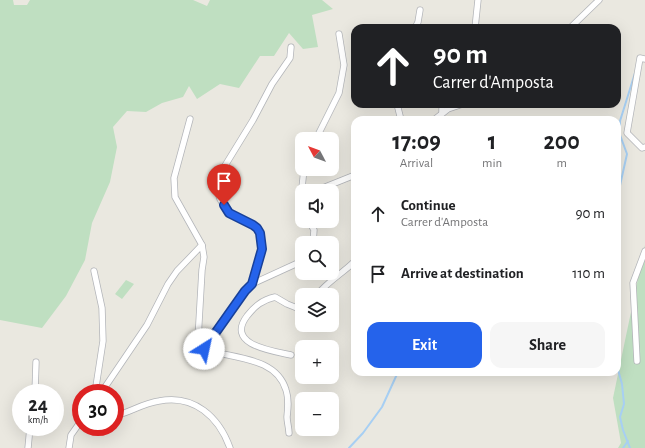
<!DOCTYPE html>
<meta charset="utf-8">
<style>
body{margin:0;font-family:"Alegreya Sans",sans-serif;background:#f6f6f6;color:#202124;height:100vh;display:flex;flex-direction:column;font-size:15px;white-space:nowrap}
*{box-sizing:border-box;margin:0}
p{font-size:13px;color:#757577}
.icon{flex:none;width:22px;height:22px;fill:none;stroke:currentColor;stroke-width:2;stroke-linecap:round;stroke-linejoin:round}
.map{position:relative;flex:1;overflow:hidden}
.details{position:absolute;left:351px;top:116px;width:270px;height:260px;display:flex;flex-direction:column;background:#fff;border-radius:12px;box-shadow:0 4px 16px #0002}
.details>*{flex:none}
.guide{position:absolute;left:351px;top:24px;width:270px;height:84px;border-radius:12px;box-shadow:0 4px 16px #0002;background:#202124;color:#fff;overflow:hidden}
.needle{width:26px;rotate:311deg}
.controls{position:absolute;left:295px;top:132px;display:grid;gap:8px}
.controls a{display:grid;place-items:center;width:44px;height:44px;border-radius:8px;background:#fff;box-shadow:0 4px 16px #0002;font-size:20px}
.speed{position:absolute;left:12px;top:384px;display:flex;gap:8px;font-size:20px;font-weight:700;text-align:center}
.speed>*{display:grid;place-content:center;width:52px;height:52px;border-radius:50%;background:#fff;box-shadow:0 4px 16px #0002;line-height:1}
.speed small{font-size:10px;font-weight:400}
.speed .limit{border:6px solid #d22;background:#fff;color:#111}
.pin{position:absolute;display:grid;place-items:center;width:34px;height:34px;color:#fff;margin:-41px -17px;border-radius:50% 50% 50% 0;rotate:-45deg;box-shadow:0 0 4px #0007}
.pin .icon{rotate:45deg}
.me{position:absolute;width:44px;margin:-22px;rotate:35deg;stroke-linejoin:round;filter:drop-shadow(0 0 3px #0008)}
.turn{display:flex;align-items:center;gap:14px;height:84px;padding:0 16px;font-size:18px}
.turn .icon{width:52px;height:52px;stroke-width:2.5}
.turn b{display:block;font-size:28px;line-height:34px}
.eta{display:flex;justify-content:space-evenly;align-items:center;height:68px;text-align:center}
.eta b{font-size:24px;font-weight:600;line-height:28px}
.action{display:flex;gap:8px;margin-top:auto;padding:8px 16px}
.action a{flex:1;height:46px;border-radius:12px;background:#2563eb;color:#fff;font-size:16px;font-weight:600;line-height:46px;text-align:center}
.action a+a{background:#f6f6f6;color:#202124}
ul{padding:0;list-style:none}
li{display:flex;align-items:center;gap:12px;height:60px;padding:0 16px}
li div{flex:1}
li b{display:block;font-size:15px}
li em{font-style:normal}
.map>svg:first-child{display:block}
</style>
<div class="map">
<svg width="645" height="448" viewBox="0 0 645 448">
<rect width="100%" height="100%" fill="#eae8e0"/>
<!-- green -->
<g fill="#bfdfc1">
<path d="M0 0H13L14 5H27L30 0H193L207 6 210 0H322L333 9 312 15 318 47 303 49 289 33 274 56H260L239 88 220 84 197 99 189 86 183 97 162 103 146 112 127 111 113 127 117 147 110 182 92 223 85 260 66 296 42 328 0 320Z"/>
<path d="M645 245V448H618L621 443 613 398Z"/>
<path d="M126 280 134 284 122 299 115 294Z"/>
</g>
<g fill="none" stroke-linecap="round" stroke-linejoin="round">
<!-- stream -->
<g stroke="#a7cff3" stroke-width="2">
<path d="M617 192 619 190 627 154 620 135V121L635 73"/>
<path d="M617 366 622 384 624 404 620 417 623 430 630 448"/>
<path d="M349 448 363 433 382 407 398 372"/>
<path d="M623 448 628 441"/>
</g>
<defs>
<g id="minor">
<path d="M415 28 418 22 420 10"/>
<path d="M475 28 478 0"/>
<path d="M570 28 599 0"/>
<path d="M645 59 640 58 627 133 642 148 645 147"/>
<path d="M397 104 401 120"/>
<path d="M442 113V109L443 104"/>
<path d="M190 119 174 178 175 197 202 245"/>
<path d="M434 120 448 109 463 104"/>
<path d="M316 139 339 93 344 65 339 34"/>
<path d="M315 191 355 175"/>
<path d="M301 197 304 169"/>
<path d="M309 221 314 230 313 243"/>
<path d="M94 271 102 308 103 341 95 393"/>
<path d="M252 284C256 271 263 256 262 243 261 222 244 223 231 213 227 211 222 203 220 199 217 192 218 184 218 177L253 120 272 84 290 58 291 47"/>
<path d="M317 295C327 282 343 273 355 261"/>
<path d="M204 349C232 359 276 356 286 390 289 399 288 408 287 417 287 422 289 428 289 433"/>
<path d="M291 355C273 351 225 345 247 316 255 306 262 300 275 297L287 304 302 310"/>
<path d="M637 361 633 283 645 251"/>
<path d="M35 393 36 362"/>
<path d="M101 393 147 325 168 284 177 271 202 245 204 257 202 270 198 339 201 346 204 349 245 291 252 284 300 262 302 259"/>
<path d="M115 416C130 412 144 403 159 401 194 394 219 417 230 448"/>
<path d="M28 448 30 427"/>
<path d="M69 448 71 435 81 421"/>
</g>
</defs>
<!-- minor casing -->
<use href="#minor" stroke="#b3b5b9" stroke-width="7"/>
<!-- minor -->
<use href="#minor" stroke="#fff" stroke-width="5.5"/>
</g>
<g fill="none" stroke-linecap="round" stroke-linejoin="round">
<defs>
<path id="route" d="M204 349 245 291 252 284 262 249 260 233 257 228 253 225 229 213 224 205"/>
</defs>
<!-- route casing -->
<use href="#route" stroke="#184099" stroke-width="10"/>
<!-- route -->
<use href="#route" stroke="#2563eb" stroke-width="7"/>
</g>
</svg>
<div class="controls">
<a><svg class="needle" viewBox="-14 -14 28 28"><path d="M0-13l5 13h-10z" fill="#e53935"/><path d="M0 13l5-13h-10z" fill="#757577"/></svg></a>
<a><svg class="icon" aria-label="sound" viewBox="0 0 24 24"><path d="M4 9h4l5-4v14l-5-4H4zM17 9q2 3 0 6"/></svg></a>
<a><svg class="icon" aria-label="search" viewBox="0 0 24 24"><circle cx="10" cy="10" r="6"/><path d="M15 15l6 6"/></svg></a>
<a><svg class="icon" aria-label="layers" viewBox="0 0 24 24"><path d="M12 4l9 5-9 5-9-5zM3 14l9 5 9-5"/></svg></a>
<a>+</a>
<a>−</a>
</div>
<div class="speed"><div>24<small>km/h</small></div><div class="limit">30</div></div>
<div class="pin" style="left:224px;top:205px;background:#d93025"><svg class="icon" aria-label="arrive" viewBox="0 0 24 24"><path d="M6 21V4h12l-3 4 3 4H6"/></svg></div>
<svg class="me" style="left:204px;top:349px" viewBox="-20 -20 40 40"><circle r="19" fill="#fff"/><path d="M0-13L10 11 0 6-10 11z" fill="#2563eb"/></svg>
<div class="guide">
<div class="turn"><svg class="icon" aria-label="ahead" viewBox="0 0 24 24"><path d="M12 20V5M6 11l6-6 6 6"/></svg><div><b>90 m</b>Carrer d'Amposta</div></div>
</div>
<section class="details">
<div class="eta">
<div><b>17:09</b><p>Arrival</p></div>
<div><b>1</b><p>min</p></div>
<div><b>200</b><p>m</p></div>
</div>
<ul>
<li><svg class="icon" aria-label="ahead" viewBox="0 0 24 24"><path d="M12 20V5M6 11l6-6 6 6"/></svg><div><b>Continue</b><p>Carrer d'Amposta</p></div><em>90 m</em></li>
<li><svg class="icon" aria-label="arrive" viewBox="0 0 24 24"><path d="M6 21V4h12l-3 4 3 4H6"/></svg><div><b>Arrive at destination</b></div><em>110 m</em></li>
</ul>
<div class="action"><a>Exit</a><a>Share</a></div>
</section>
</div>
